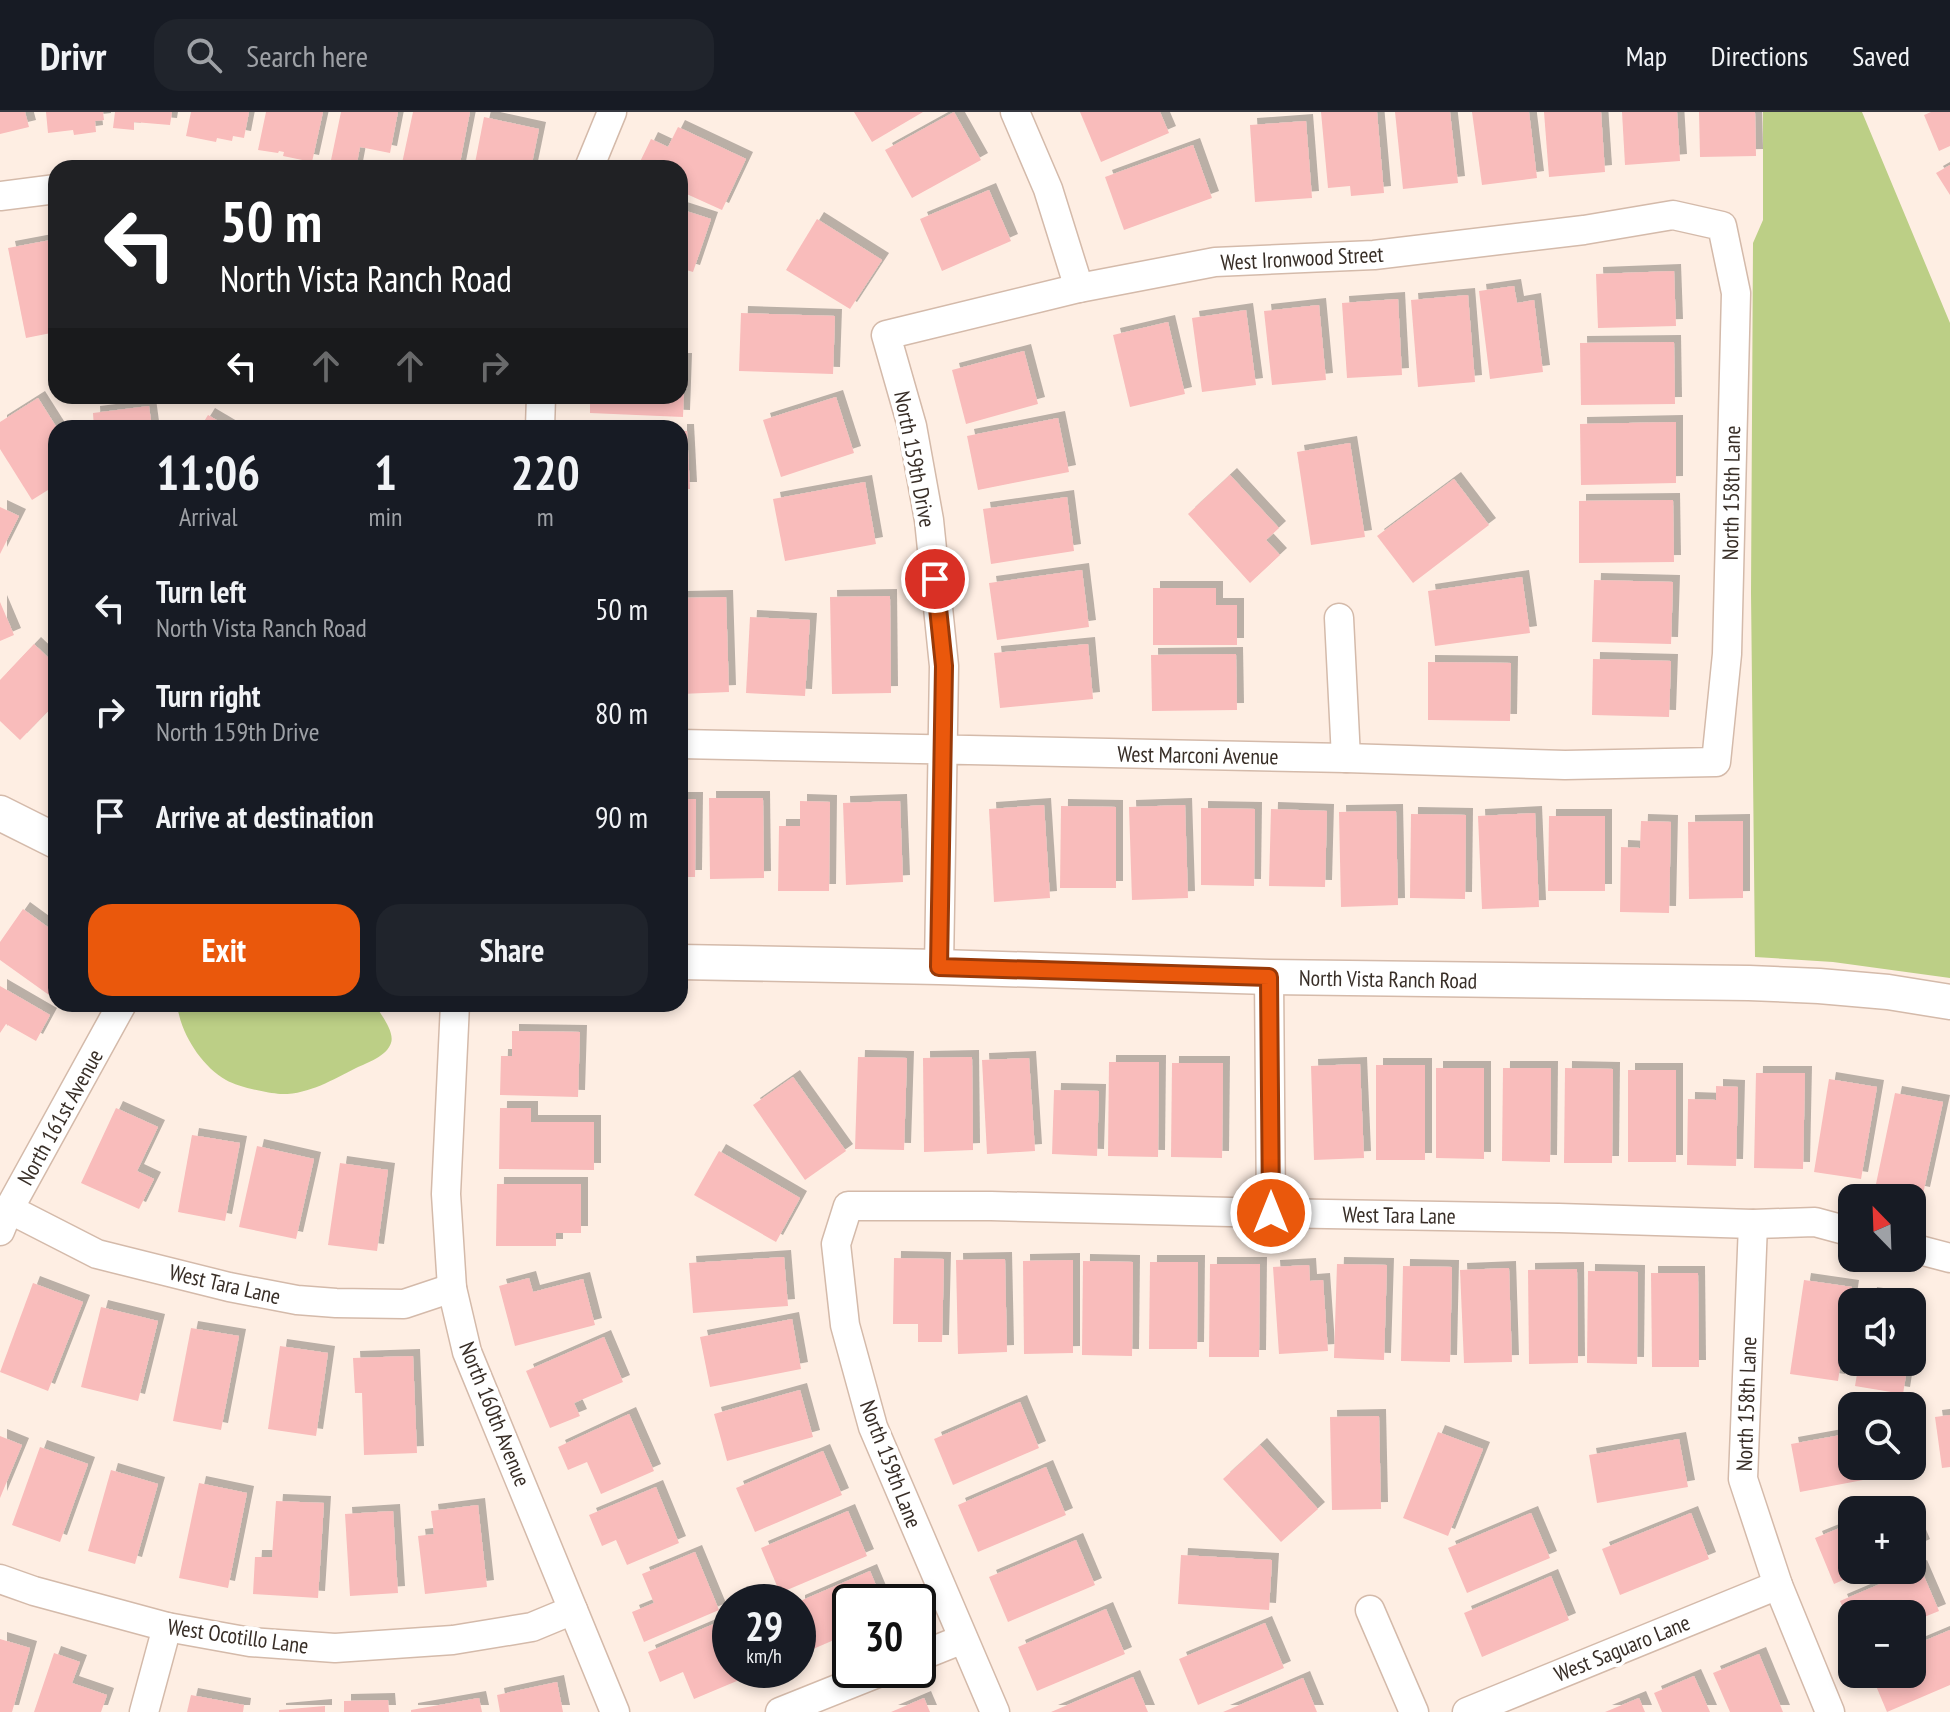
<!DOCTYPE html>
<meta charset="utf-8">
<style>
body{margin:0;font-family:"PT Sans Narrow",sans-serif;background:#20242c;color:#f1f3f6;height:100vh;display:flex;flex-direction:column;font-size:30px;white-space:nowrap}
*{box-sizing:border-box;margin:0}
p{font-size:26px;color:#9ea1a6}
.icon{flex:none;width:44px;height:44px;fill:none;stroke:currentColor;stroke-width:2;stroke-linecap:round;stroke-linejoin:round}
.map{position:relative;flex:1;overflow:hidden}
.details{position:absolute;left:48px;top:308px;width:640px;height:592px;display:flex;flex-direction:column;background:#171b24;border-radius:24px;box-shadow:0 4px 12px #0003}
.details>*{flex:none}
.banner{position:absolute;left:48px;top:48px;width:640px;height:244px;border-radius:24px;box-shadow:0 4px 12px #0003;background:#202124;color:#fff;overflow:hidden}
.needle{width:52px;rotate:337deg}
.tools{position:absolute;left:1838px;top:1072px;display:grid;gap:16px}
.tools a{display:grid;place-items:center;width:88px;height:88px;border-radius:16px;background:#171b24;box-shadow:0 4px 12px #0003;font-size:40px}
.speed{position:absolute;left:712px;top:1472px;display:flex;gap:16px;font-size:40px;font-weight:700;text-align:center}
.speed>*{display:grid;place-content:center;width:104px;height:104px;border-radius:50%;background:#171b24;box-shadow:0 4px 12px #0003;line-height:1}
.speed small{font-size:20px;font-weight:400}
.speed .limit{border:4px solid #111;border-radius:12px;background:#fff;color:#111}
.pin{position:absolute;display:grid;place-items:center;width:68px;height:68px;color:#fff;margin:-34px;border:4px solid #fff;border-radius:50%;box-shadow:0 2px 8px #0007}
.me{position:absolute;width:88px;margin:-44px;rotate:0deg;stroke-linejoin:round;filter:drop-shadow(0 0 6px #0008)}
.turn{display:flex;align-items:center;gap:28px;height:168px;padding:0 40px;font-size:36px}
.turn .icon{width:104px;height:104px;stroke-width:2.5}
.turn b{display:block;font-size:56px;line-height:68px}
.lanes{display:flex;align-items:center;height:76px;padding:0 40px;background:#0003;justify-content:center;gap:40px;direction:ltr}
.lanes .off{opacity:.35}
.eta{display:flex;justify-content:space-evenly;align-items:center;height:136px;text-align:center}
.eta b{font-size:48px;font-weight:600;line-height:56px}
.action{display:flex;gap:16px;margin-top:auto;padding:16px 40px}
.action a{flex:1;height:92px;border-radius:24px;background:#ea580c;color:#fff;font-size:32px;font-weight:600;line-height:92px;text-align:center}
.action a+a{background:#20242c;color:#f1f3f6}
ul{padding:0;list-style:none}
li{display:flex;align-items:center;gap:24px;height:104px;padding:0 40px}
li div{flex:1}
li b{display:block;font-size:30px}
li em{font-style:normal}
header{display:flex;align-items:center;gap:48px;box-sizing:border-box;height:112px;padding:0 40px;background:#171b24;border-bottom:2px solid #363941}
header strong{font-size:38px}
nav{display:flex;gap:44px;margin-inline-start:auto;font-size:28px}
.search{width:560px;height:72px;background:#20242c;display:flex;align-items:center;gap:20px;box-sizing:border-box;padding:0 28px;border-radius:24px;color:#9ea1a6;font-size:30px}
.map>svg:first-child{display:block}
</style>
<header>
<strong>Drivr</strong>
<div class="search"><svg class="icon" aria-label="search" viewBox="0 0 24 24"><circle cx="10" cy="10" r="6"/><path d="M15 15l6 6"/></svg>Search here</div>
<nav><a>Map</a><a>Directions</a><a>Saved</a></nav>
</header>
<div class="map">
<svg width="1950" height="1600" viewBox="0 0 1950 1600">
<defs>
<filter id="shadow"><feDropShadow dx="7" dy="-7" stdDeviation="0" flood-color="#0004"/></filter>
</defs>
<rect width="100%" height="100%" fill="#feeee3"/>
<!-- green -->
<g fill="#bccf86">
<path d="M1763 0H1862L1950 211V866L1833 850 1755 845 1751 481 1753 131 1763 108Z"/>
<path d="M177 892H375C380 902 395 919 391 931 387 944 367 951 356 956 332 968 308 983 280 982 267 981 238 975 226 968 201 954 180 920 177 892Z"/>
</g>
<!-- building -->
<g fill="#f9bcbb" filter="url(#shadow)">
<path d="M0 0H25L29 15 0 22Z"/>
<path d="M46 0H103L104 8 95 9 96 20 74 23 73 18 48 21Z"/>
<path d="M115 0H172L170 13 134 10V18L113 16Z"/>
<path d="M191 0H249L244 26 233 24 232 29 217 26 216 30 186 24Z"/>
<path d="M266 0H323L312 50 283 44 284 40 279 39 278 41 258 38Z"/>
<path d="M341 0H398L390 41 360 35 356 56 330 53Z"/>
<path d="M413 0H470L459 56 424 50 423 56H401Z"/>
<path d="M854 0H923L872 30Z"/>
<path d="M954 0 981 48 912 86 885 38Z"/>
<path d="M1080 0H1160L1169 21 1101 50Z"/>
<path d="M1321 0H1377L1384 81 1351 84 1350 74 1328 76Z"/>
<path d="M1395 0H1450L1458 71 1403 77Z"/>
<path d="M1472 0H1529L1537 66 1482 73Z"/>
<path d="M1544 0H1601L1605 60 1549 65Z"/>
<path d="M1622 0H1677L1680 49 1625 53Z"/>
<path d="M1699 0H1755L1756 44 1700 45Z"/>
<path d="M1931 0H1950V34L1939 39 1924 3Z"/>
<path d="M484 5 539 17 531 56H474Z"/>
<path d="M1306 9 1312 86 1255 90 1250 13Z"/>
<path d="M678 15 746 47 722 98 680 79V56H637L651 27 668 35Z"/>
<path d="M1193 33 1212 86 1124 118 1105 65Z"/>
<path d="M1950 53V83L1936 61Z"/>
<path d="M989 78 1011 129 942 159 920 107Z"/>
<path d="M680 97 711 107 693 160 680 156Z"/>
<path d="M817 107 882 148 850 197 786 158Z"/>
<path d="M56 127V220L26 226 8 136Z"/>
<path d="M1674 159 1676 214 1598 216 1596 162Z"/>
<path d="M1514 174 1517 191 1534 188 1543 260 1490 267 1479 179Z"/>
<path d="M1468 183 1475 270 1418 275 1411 188Z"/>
<path d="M1398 187 1402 263 1347 266 1342 191Z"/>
<path d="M1319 193 1326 268 1272 273 1264 199Z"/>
<path d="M1246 198 1256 273 1202 280 1192 206Z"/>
<path d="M741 201 835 204 833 262 739 259Z"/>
<path d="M1168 210 1185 282 1130 295 1113 223Z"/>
<path d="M1674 230 1675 292 1581 293 1580 231Z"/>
<path d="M1024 239 1038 292 966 312 952 258Z"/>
<path d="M680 248H685L683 305 590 301V284H680Z"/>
<path d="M836 285 854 341 781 365 763 308Z"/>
<path d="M38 286 57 316 56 373 32 388 0 337V310Z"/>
<path d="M149 294 152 316H94L93 301Z"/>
<path d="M208 303 230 316H200Z"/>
<path d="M1058 306 1069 360 978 378 967 324Z"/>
<path d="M1676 310V371L1581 373 1580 312Z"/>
<path d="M680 319H687L690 377H680Z"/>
<path d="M1350 331 1365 425 1311 433 1297 340Z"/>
<path d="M1230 363 1279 416 1266 428 1280 443 1250 471 1188 402Z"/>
<path d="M1454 367 1489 413 1413 471 1377 424Z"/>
<path d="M865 370 876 432 785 449 773 387Z"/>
<path d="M1067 385 1074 439 991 452 983 397Z"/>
<path d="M1673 388 1674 450 1579 451V389Z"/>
<path d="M0 395 19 404 0 442Z"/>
<path d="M1082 458 1089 515 997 528 989 471Z"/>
<path d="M1522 465 1530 521 1435 534 1428 479Z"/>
<path d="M1594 468 1673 470 1671 532 1592 530Z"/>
<path d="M1153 476H1216V493H1237V533H1153Z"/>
<path d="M890 484 891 581 832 582 830 485Z"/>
<path d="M726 485 729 580 680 582V486Z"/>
<path d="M0 490 14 523 0 529Z"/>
<path d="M750 505 810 508 805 584 746 581Z"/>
<path d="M34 532 56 553V591L20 628 0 609V568Z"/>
<path d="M1088 532 1093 587 1000 596 994 541Z"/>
<path d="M1236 542 1237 598 1152 599 1151 543Z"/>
<path d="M1593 547 1671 549 1669 605 1592 603Z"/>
<path d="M1428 550 1511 551 1510 609 1428 608Z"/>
<path d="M709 686H763L764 766 710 767Z"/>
<path d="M680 687H696L695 765H680Z"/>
<path d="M800 689 830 690 829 779H778L779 714H800Z"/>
<path d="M900 689 903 770 846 773 843 691Z"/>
<path d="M1044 693 1050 786 994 790 989 697Z"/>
<path d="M1185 693 1188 786 1132 788 1129 695Z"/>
<path d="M1061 694 1116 695V776H1060Z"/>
<path d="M1201 696 1255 697 1254 774 1201 773Z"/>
<path d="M1271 697 1327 699 1325 775 1269 774Z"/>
<path d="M1396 699 1398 793 1341 795 1339 700Z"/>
<path d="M1535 701 1539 795 1482 797 1478 704Z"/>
<path d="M1411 702 1466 703 1465 787 1410 786Z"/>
<path d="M1549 704H1605V779H1548Z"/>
<path d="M1641 709 1671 710 1669 801 1620 800 1621 735 1640 736Z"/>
<path d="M1743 709V786L1689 787 1688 710Z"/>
<path d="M23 797 56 821V841L54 844 56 845V888L0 848V830Z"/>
<path d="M0 874 50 903 36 929 6 912 0 921Z"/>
<path d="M512 919 580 920 578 985 500 983 501 944H512Z"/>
<path d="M858 945 907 946 904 1038 855 1037Z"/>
<path d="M972 945 973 1038 924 1040 923 946Z"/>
<path d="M1029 946 1035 1039 987 1042 982 948Z"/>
<path d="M1109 950H1159L1158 1045 1108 1044Z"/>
<path d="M1172 951H1223L1222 1046 1171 1045Z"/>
<path d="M1360 952 1364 1046 1314 1048 1311 954Z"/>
<rect x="1376" y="953" width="49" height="95"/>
<path d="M1436 956H1484V1047L1436 1046Z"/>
<path d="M1503 956H1551L1550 1050 1502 1049Z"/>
<path d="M1565 956 1613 957 1612 1051H1564Z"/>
<rect x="1628" y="958" width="48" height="92"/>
<path d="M1756 961H1805L1803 1057 1754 1056Z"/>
<path d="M793 965 846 1039 805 1068 753 993Z"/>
<path d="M1829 967 1877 975 1861 1067 1814 1060Z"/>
<path d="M1716 974 1738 975 1736 1054 1687 1053 1688 987 1716 988Z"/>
<path d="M1054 978 1099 979 1097 1044 1052 1042Z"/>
<path d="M1895 981 1943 990 1923 1082 1876 1072Z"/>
<path d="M116 996 158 1015 137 1059 154 1067 139 1097 81 1071Z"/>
<path d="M500 996H531V1010H594V1058L499 1057Z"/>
<path d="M192 1023 240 1031 225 1109 178 1100Z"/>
<path d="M257 1034 314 1047 296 1127 239 1115Z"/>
<path d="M719 1039 800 1086 776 1130 694 1083Z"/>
<path d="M340 1051 388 1058 377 1139 328 1133Z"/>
<path d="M497 1072H581V1121H556V1134H496Z"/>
<path d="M784 1145 788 1194 693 1201 689 1151Z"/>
<path d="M894 1146 944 1147 942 1230H918V1212H893Z"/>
<path d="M1005 1147 1007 1240 958 1242 956 1148Z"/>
<path d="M1073 1148V1241L1024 1242 1023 1149Z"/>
<path d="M1083 1149 1133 1150 1132 1244 1082 1243Z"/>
<path d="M1150 1150H1198L1197 1237H1149Z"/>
<path d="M1210 1152H1260L1259 1245H1209Z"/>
<path d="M1337 1152 1387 1153 1384 1248 1334 1246Z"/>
<path d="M1309 1153 1310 1169 1323 1168 1328 1239 1279 1242 1273 1155Z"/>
<path d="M1403 1154 1452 1155 1450 1250 1401 1249Z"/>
<path d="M1509 1156 1512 1250 1464 1251 1460 1158Z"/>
<path d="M1577 1157 1578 1251 1529 1252 1528 1158Z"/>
<path d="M1588 1159 1638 1160 1637 1252 1587 1251Z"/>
<path d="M1651 1161H1698L1699 1255H1652Z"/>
<path d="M529 1166 533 1180 583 1167 595 1213 515 1234 499 1174Z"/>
<path d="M1804 1168 1852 1175 1838 1269 1790 1262Z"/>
<path d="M33 1171 83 1190 48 1279 0 1260Z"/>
<path d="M1870 1182 1908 1188V1190H1869Z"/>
<path d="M101 1195 158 1209 138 1289 81 1275Z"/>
<path d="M792 1207 801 1257 710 1275 700 1225Z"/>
<path d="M191 1216 239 1224 221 1318 173 1309Z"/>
<path d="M604 1225 623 1270 574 1291 580 1304 550 1316 526 1259Z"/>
<path d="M280 1234 328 1241 316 1324 268 1317Z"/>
<path d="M413 1244 417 1341 364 1343 362 1281H355L353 1246Z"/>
<path d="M1859 1250H1908L1903 1282 1855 1274Z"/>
<path d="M800 1278 813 1325 727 1349 714 1302Z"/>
<path d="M1020 1290 1039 1336 953 1373 934 1327Z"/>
<path d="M629 1302 654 1359 601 1382 587 1350 568 1358 558 1335Z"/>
<path d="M1950 1303V1355L1942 1356 1935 1305Z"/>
<path d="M1379 1304 1381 1397 1332 1398 1330 1305Z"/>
<path d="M1438 1320 1483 1337 1448 1424 1403 1406Z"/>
<path d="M1852 1321V1354H1882L1884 1364 1800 1380 1791 1332Z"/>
<path d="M0 1324 22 1333 0 1386Z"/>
<path d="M1679 1327 1688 1375 1597 1391 1589 1343Z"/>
<path d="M1260 1333 1318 1397 1281 1430 1223 1367Z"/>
<path d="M40 1335 88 1352 60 1430 12 1413Z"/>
<path d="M823 1339 842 1383 755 1420 736 1376Z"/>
<path d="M1046 1355 1066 1403 978 1440 958 1393Z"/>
<path d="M111 1358 158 1372 135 1452 88 1439Z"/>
<path d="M199 1371 247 1381 228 1476 179 1466Z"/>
<path d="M656 1375 679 1431 627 1453 616 1428 602 1434 589 1403Z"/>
<path d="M276 1389 324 1391 318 1486 253 1482 255 1445H272Z"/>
<path d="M478 1393 487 1475 425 1482 418 1424 434 1422 431 1399Z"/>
<path d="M393 1399 398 1481 350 1484 345 1402Z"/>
<path d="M848 1399 867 1444 780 1481 761 1436Z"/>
<path d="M1531 1401 1550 1446 1467 1481 1448 1436Z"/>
<path d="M1691 1401 1709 1447 1620 1483 1602 1437Z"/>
<path d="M1912 1408 1923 1434 1912 1439Z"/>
<path d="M1852 1411V1458H1866L1834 1472 1815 1426Z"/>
<path d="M1076 1428 1095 1473 1008 1510 989 1465Z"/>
<path d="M695 1440 719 1498 644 1530 632 1500 654 1491 642 1462Z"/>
<path d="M1181 1443 1272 1448 1269 1498 1178 1492Z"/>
<path d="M1920 1455 1939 1499 1912 1510V1502H1852V1517L1840 1489Z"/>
<path d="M870 1459 883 1490H850V1521L804 1541 798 1527V1490Z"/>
<path d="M1551 1464 1569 1508 1482 1545 1464 1501Z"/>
<path d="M1106 1497 1125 1542 1037 1579 1018 1535Z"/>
<path d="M716 1511 724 1532 728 1530 730 1534V1558H740L744 1566 694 1587 683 1560 660 1570 648 1540Z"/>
<path d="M1265 1511 1284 1556 1198 1593 1179 1547Z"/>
<path d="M1950 1518V1573L1887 1600 1871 1562H1912V1534Z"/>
<path d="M0 1527 30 1536 12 1600H0Z"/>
<path d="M54 1541 80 1550 72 1571 107 1583 101 1600H34Z"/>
<path d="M1759 1542 1783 1600H1730L1713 1561Z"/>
<path d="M1694 1564 1710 1600H1662L1654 1581Z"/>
<path d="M1133 1565 1148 1600H1051Z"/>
<path d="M1303 1566 1317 1600H1223Z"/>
<path d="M557 1570 563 1600H500L497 1583Z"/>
<path d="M191 1583 244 1593 243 1600H187Z"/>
<path d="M479 1586 482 1600H411V1598Z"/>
<path d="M924 1586 930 1600H891Z"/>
<path d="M1639 1586 1645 1600H1605Z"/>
<path d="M388 1588 389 1600H344V1589Z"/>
<path d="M325 1594V1600H279V1598Z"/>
</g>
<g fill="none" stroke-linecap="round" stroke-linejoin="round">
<defs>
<g id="minor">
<path d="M1015 0 1048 77 1079 176"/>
<path d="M589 56 612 0"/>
<path d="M0 84 56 77"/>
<path d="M540 316 541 284"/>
<path d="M1339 506 1346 646"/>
<path d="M680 632 1346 646 1565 653 1716 650 1727 542 1736 181 1722 114 1673 103 1584 118 1374 143 1215 150 1079 176 886 223 912 314 929 408 944 554 939 855"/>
<path d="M1269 865 1271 1101"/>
<path d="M455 892 446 1082 452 1176 467 1240 615 1600"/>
<path d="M9 1097 97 1142 229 1175 297 1188 336 1191 404 1192 452 1176"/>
<path d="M1753 1112 1743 1367 1778 1473 1830 1600"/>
<path d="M0 1119 9 1097 122 892"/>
<path d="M1912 1136 1950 1146"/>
<path d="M0 1467 34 1479 167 1515 250 1530 335 1536 453 1528 532 1515 573 1498"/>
<path d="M1370 1498 1414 1600"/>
<path d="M918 1545 963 1527"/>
<path d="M144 1600 167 1515"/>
<path d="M780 1600 885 1558"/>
<path d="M995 1600 873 1315 845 1213 836 1132 848 1094H991L1271 1101 1559 1106 1753 1112 1815 1110 1852 1120"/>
<path d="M1467 1600 1778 1473"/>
</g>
<g id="tertiary">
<path d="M0 701 56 729"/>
<path d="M680 850 939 855 1269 865 1749 871 1819 874 1888 880 1950 890"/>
</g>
</defs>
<!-- minor casing -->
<use href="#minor" stroke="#d4baaa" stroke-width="31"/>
<!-- tertiary casing -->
<use href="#tertiary" stroke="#d4baaa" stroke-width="37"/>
<!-- minor -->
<use href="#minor" stroke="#fff" stroke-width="28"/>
<!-- tertiary -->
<use href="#tertiary" stroke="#fff" stroke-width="34"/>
</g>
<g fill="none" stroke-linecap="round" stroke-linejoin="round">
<defs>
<path id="route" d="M935 467 944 554 939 855 1269 865 1271 1101"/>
</defs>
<!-- route casing -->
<use href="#route" stroke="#983908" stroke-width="20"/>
<!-- route -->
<use href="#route" stroke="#ea580c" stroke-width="14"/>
</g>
<g text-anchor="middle" stroke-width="8" stroke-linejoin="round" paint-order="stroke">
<!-- street labels -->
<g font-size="22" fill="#382e27" stroke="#fff">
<text transform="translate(1302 146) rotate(-3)" y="8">West Ironwood Street</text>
<text transform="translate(915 347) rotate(79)" y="8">North 159th Drive</text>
<text transform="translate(1731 381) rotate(-89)" y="8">North 158th Lane</text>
<text transform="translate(1198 643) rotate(1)" y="8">West Marconi Avenue</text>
<text transform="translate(1388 867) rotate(1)" y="8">North Vista Ranch Road</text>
<text transform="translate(60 1005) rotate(-61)" y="8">North 161st Avenue</text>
<text transform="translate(1399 1103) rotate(1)" y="8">West Tara Lane</text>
<text transform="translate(225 1172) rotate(13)" y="8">West Tara Lane</text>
<text transform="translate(1746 1292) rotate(-88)" y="8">North 158th Lane</text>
<text transform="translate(495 1302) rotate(68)" y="8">North 160th Avenue</text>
<text transform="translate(891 1352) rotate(69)" y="8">North 159th Lane</text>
<text transform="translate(238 1524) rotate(8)" y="8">West Ocotillo Lane</text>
<text transform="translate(1622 1536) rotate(-22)" y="8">West Saguaro Lane</text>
</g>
</g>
</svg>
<div class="tools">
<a><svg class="needle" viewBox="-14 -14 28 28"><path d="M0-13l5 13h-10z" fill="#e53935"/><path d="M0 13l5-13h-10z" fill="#9ea1a6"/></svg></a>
<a><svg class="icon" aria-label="sound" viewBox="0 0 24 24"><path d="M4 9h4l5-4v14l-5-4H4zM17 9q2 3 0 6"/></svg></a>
<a><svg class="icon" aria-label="search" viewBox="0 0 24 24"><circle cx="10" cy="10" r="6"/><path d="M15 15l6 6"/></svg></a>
<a>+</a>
<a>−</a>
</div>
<div class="speed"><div>29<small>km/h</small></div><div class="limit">30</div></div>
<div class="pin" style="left:935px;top:467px;background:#d93025"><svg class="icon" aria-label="arrive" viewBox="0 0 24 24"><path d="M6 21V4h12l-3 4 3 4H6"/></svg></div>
<svg class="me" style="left:1271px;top:1101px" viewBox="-20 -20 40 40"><circle r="17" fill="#ea580c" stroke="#fff" stroke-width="3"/><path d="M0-11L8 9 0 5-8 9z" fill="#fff"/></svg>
<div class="banner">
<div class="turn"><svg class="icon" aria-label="left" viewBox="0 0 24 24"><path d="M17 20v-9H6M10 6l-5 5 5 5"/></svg><div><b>50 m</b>North Vista Ranch Road</div></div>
<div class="lanes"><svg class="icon" aria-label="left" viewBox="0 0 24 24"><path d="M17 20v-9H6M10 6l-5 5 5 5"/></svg><svg class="icon off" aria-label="ahead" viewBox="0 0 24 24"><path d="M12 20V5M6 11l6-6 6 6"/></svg><svg class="icon off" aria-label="ahead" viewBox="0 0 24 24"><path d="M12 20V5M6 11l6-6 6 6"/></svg><svg class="icon off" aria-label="right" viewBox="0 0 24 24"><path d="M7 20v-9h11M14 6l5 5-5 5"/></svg></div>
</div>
<section class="details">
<div class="eta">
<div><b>11:06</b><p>Arrival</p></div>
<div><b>1</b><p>min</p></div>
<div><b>220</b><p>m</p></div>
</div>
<ul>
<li><svg class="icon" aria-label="left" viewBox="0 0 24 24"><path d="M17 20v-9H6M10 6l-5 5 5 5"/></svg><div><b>Turn left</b><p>North Vista Ranch Road</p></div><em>50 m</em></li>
<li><svg class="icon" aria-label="right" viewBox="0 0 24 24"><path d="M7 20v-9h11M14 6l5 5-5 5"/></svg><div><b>Turn right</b><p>North 159th Drive</p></div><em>80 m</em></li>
<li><svg class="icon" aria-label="arrive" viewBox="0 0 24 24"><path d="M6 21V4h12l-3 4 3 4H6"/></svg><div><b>Arrive at destination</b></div><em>90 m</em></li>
</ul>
<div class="action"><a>Exit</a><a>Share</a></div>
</section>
</div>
